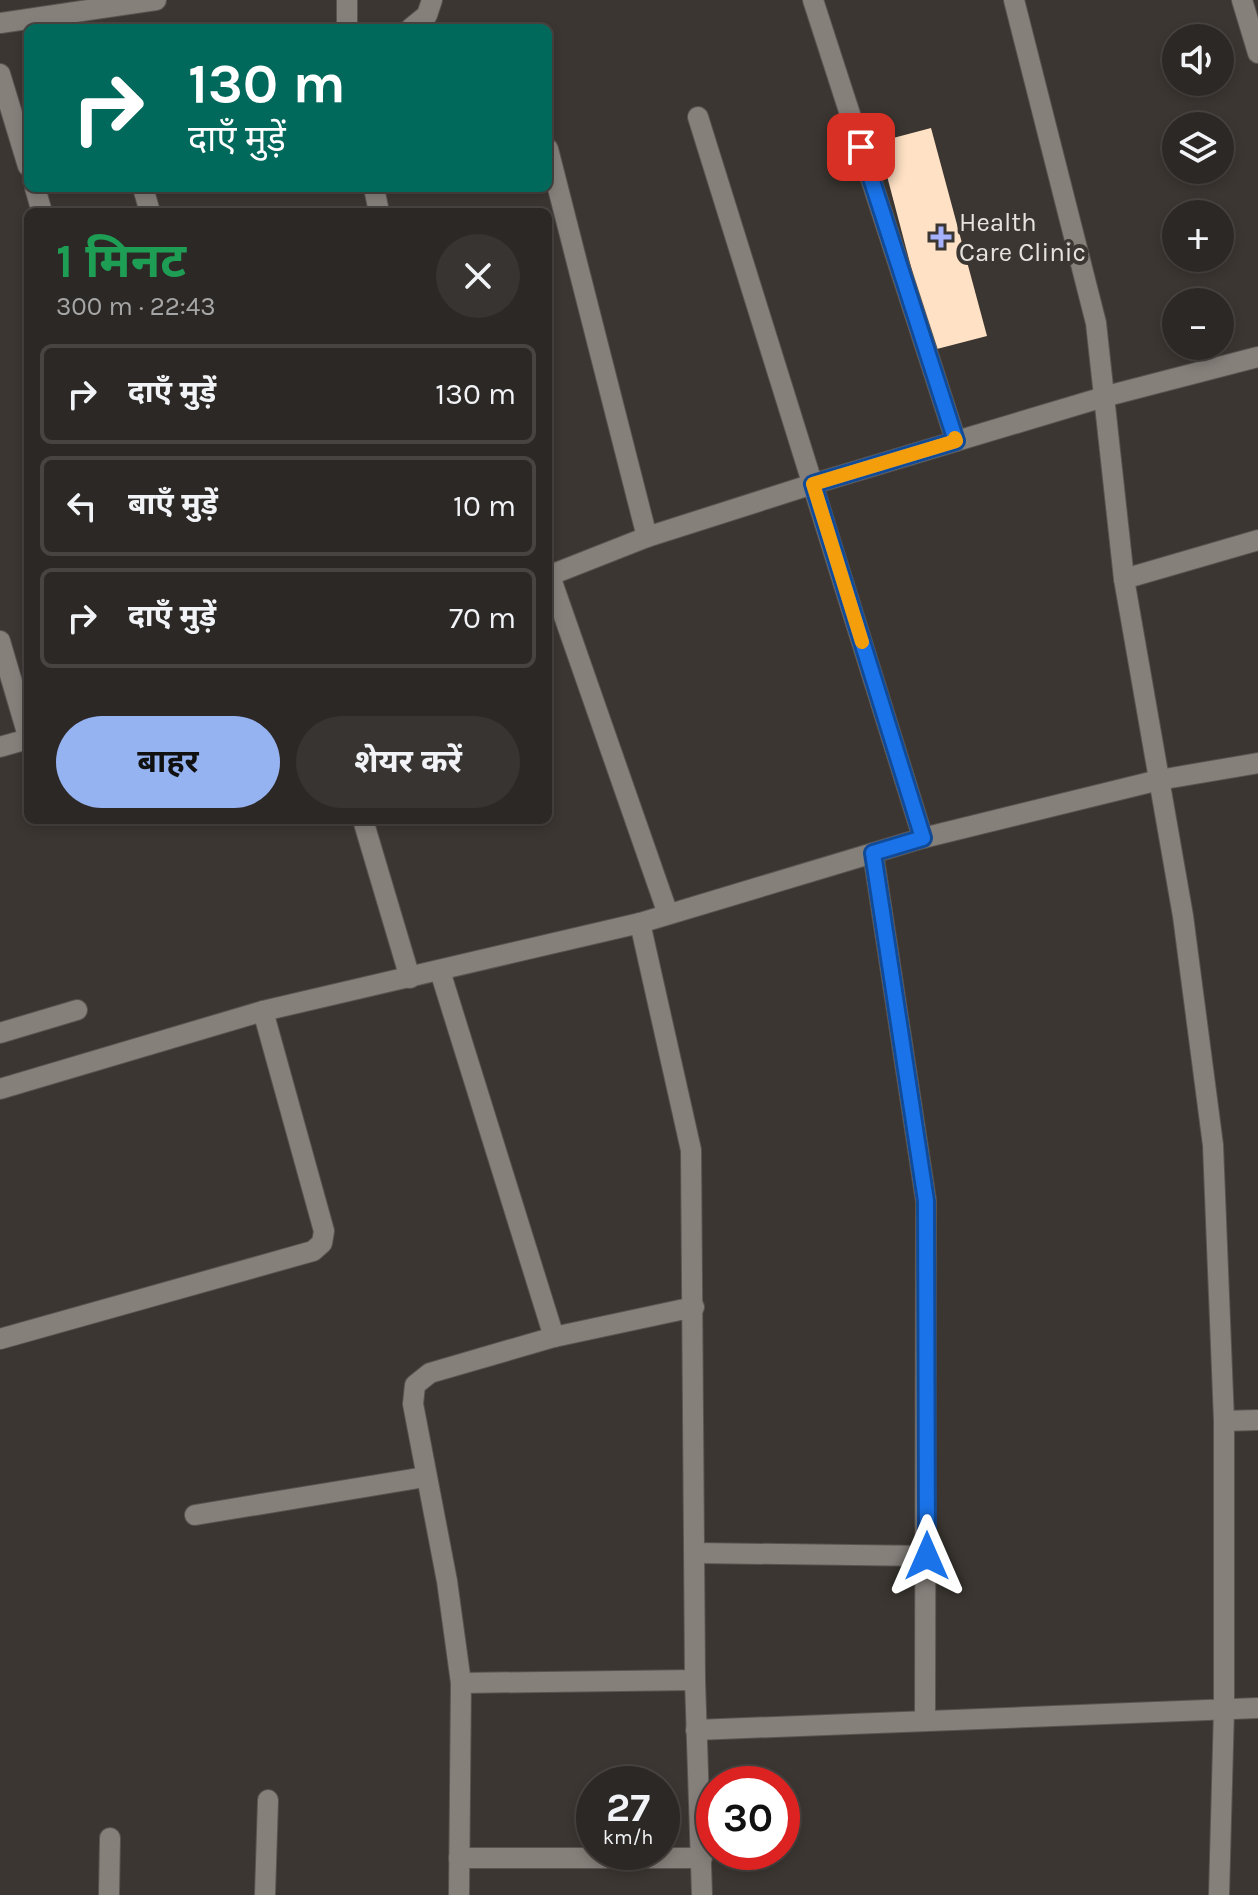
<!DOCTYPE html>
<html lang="hi">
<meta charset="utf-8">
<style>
body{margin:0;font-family:Karla,"Noto Sans Devanagari",sans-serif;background:#383432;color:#f1f3f6;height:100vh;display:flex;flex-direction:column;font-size:30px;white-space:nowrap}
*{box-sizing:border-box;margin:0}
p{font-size:26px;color:#a6a6a7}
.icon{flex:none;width:44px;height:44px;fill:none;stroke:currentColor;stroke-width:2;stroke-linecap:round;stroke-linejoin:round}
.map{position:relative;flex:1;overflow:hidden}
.side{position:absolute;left:24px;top:208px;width:528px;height:616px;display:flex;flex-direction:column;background:#2c2825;border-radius:12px;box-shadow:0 4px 12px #0003,0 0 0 2px #484442}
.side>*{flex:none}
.top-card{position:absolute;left:24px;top:24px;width:528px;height:168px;border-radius:12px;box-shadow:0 4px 12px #0003,0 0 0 2px #484442;background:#00695c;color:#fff;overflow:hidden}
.controls{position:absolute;left:1162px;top:24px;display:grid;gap:16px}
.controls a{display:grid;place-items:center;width:72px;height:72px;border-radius:50%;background:#2c2825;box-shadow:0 4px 12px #0003,0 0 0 2px #484442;font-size:40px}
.speed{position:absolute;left:576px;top:1766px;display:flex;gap:16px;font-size:40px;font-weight:700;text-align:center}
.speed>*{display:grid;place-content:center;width:104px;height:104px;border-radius:50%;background:#2c2825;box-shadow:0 4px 12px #0003,0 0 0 2px #484442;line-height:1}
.speed small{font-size:20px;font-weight:400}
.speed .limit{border:12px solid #d22;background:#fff;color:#111}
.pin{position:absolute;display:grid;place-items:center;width:68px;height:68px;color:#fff;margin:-34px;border-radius:16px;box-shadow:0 4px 12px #0006}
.me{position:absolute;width:88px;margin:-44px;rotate:0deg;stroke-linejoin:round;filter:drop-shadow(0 0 6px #0008)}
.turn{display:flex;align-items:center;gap:28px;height:168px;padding:0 32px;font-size:36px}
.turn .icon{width:104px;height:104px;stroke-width:2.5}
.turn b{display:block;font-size:56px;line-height:68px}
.round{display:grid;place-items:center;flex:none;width:84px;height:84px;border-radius:42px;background:#383432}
.head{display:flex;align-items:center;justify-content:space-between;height:136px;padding:0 32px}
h1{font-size:48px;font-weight:700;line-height:60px;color:#1e9e55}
.action{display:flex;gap:16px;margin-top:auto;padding:16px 32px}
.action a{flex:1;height:92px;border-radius:48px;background:#95b2f1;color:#111;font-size:32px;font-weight:700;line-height:92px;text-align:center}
.action a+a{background:#383432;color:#f1f3f6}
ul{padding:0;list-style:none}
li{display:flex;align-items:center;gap:24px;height:100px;margin:0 16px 12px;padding:0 16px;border:4px solid #484442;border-radius:12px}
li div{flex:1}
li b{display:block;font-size:30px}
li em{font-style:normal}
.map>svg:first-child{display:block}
</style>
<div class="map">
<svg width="1258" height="1895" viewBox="0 0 1258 1895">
<rect width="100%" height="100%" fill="#3b3631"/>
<!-- building -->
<path fill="#ffe2c5" d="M931 128 987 336 933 350 878 142Z"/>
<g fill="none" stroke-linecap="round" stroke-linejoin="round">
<defs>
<g id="street">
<path d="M347 0V28"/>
<path d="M813 0 956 441"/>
<path d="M1014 0 1096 323 1124 579 1183 916 1213 1145 1224 1421V1709L1219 1895"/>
<path d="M1242 0 1258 53"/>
<path d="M0 23 156 0"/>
<path d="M411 28 427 15 432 0"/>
<path d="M0 74 28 166"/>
<path d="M698 117 923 838"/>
<path d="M548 149 647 537"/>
<path d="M35 188 42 212"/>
<path d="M143 188 150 212"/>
<path d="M374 188 379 212"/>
<path d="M548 576 647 537 813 484 1107 396 1258 357"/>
<path d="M550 576 668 914"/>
<path d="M1124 579 1258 540"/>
<path d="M0 641 28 736"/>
<path d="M0 747 28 739"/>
<path d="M363 820 410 978"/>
<path d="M873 853 926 1201 925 1719"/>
<path d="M640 923 691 1150 695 1680 702 1895"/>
<path d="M440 971 554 1337"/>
<path d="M0 1033 77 1010"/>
<path d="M0 1089 263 1011 640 923 923 838 1159 780 1258 763"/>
<path d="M0 1339 313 1251 322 1243 324 1231 263 1011"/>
<path d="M1224 1421 1258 1420"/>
<path d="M195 1515 425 1477"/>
<path d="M696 1553 927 1556"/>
<path d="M461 1683 695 1680"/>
<path d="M696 1730 1258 1708"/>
<path d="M459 1858H702"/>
<path d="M109 1895 110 1838"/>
<path d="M265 1895 268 1800"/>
<path d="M459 1895 461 1683 447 1581 413 1404 415 1385 430 1373 554 1337 694 1307"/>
</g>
</defs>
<!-- street casing -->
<use href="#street" stroke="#595450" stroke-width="22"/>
<!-- street -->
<use href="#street" stroke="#86807b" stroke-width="20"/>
</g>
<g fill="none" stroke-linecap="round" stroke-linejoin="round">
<defs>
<path id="route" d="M861 147 956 441 813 484 923 838 873 853 926 1201 927 1556"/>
</defs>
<!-- route casing -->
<use href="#route" stroke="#114b97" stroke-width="20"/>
<!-- route -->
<use href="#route" stroke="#1a73e8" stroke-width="14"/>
<!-- slow -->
<path stroke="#f59e0b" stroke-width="14" d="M862 642 813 484 956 441 955 438"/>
</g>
<!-- markers -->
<path fill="#a5b1fc" stroke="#3b3631" stroke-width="3" d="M937 225h8v8h8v8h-8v8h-8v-8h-8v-8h8z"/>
<g text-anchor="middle" stroke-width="8" stroke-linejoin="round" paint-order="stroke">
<!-- poi labels -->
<g font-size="26" fill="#e5e2df" stroke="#3b3631" text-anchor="start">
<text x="959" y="231">Health<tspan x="959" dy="30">Care Clinic</tspan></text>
</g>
</g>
</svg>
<div class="controls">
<a><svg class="icon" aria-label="sound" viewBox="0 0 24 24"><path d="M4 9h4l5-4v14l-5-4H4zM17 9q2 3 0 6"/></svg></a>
<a><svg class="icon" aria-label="layers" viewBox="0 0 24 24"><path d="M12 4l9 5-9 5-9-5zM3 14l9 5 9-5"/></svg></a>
<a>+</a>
<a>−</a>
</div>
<div class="speed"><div>27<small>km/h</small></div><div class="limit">30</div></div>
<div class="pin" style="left:861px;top:147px;background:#d93025"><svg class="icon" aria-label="arrive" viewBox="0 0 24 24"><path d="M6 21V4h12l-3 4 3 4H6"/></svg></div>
<svg class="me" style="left:927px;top:1556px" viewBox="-20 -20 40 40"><path d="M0-17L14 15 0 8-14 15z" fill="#1a73e8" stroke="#fff" stroke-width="4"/></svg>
<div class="top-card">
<div class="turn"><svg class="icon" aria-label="right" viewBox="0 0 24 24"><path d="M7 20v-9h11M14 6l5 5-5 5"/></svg><div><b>130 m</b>दाएँ मुड़ें</div></div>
</div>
<section class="side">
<div class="head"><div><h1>1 मिनट</h1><p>300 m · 22:43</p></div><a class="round"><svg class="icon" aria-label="close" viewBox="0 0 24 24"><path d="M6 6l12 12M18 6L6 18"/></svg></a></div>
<ul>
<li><svg class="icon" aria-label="right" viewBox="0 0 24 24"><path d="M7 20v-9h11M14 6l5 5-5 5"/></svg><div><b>दाएँ मुड़ें</b></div><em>130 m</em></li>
<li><svg class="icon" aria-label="left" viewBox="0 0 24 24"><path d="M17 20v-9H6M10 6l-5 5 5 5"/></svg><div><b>बाएँ मुड़ें</b></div><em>10 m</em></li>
<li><svg class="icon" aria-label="right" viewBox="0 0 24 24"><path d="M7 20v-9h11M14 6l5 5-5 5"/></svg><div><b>दाएँ मुड़ें</b></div><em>70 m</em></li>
</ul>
<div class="action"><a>बाहर</a><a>शेयर करें</a></div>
</section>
</div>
